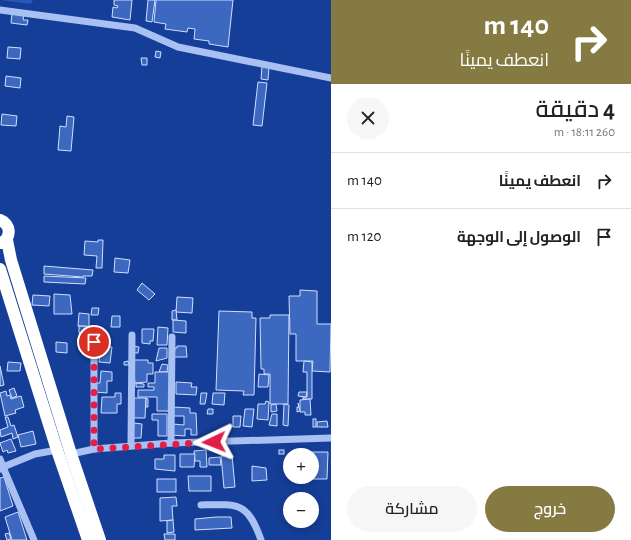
<!DOCTYPE html>
<html lang="ar">
<meta charset="utf-8">
<style>
body{margin:0;font-family:"Alegreya Sans",Cairo,sans-serif;background:#f6f6f6;color:#222;direction:rtl;height:100vh;display:flex;flex-direction:column;font-size:15px;white-space:nowrap}
*{box-sizing:border-box;margin:0}
p{font-size:13px;color:#767676}
.icon{flex:none;width:22px;height:22px;fill:none;stroke:currentColor;stroke-width:2;stroke-linecap:round;stroke-linejoin:round}
.map{position:relative;flex:1;overflow:hidden;direction:ltr}
.sheet{display:flex;flex-direction:column;background:#fff;width:300px}
.sheet>*{flex:none}
.banner{background:#857a42;color:#fff;overflow:hidden}
.tools{position:absolute;left:283px;top:448px;display:grid;gap:8px}
.tools a{display:grid;place-items:center;width:36px;height:36px;border-radius:50%;background:#fff;box-shadow:0 2px 10px #0003;font-size:20px}
.pin{position:absolute;display:grid;place-items:center;width:34px;height:34px;color:#fff;margin:-17px;border:2px solid #fff;border-radius:50%;box-shadow:0 1px 4px #0007}
.me{position:absolute;width:44px;margin:-22px;rotate:268deg;stroke-linejoin:round;filter:drop-shadow(0 0 3px #0008)}
.turn{display:flex;align-items:center;gap:14px;height:84px;padding:0 16px;font-size:18px}
.turn .icon{width:52px;height:52px;stroke-width:2.5}
.turn b{display:block;font-size:28px;line-height:34px}
.round{display:grid;place-items:center;flex:none;width:42px;height:42px;border-radius:21px;background:#f6f6f6}
.summary{display:flex;align-items:center;justify-content:space-between;height:68px;padding:0 16px}
h1{font-size:24px;font-weight:600;line-height:30px}
.action{display:flex;gap:8px;margin-top:auto;padding:8px 16px}
.action a{flex:1;height:46px;border-radius:24px;background:#857a42;color:#fff;font-size:16px;font-weight:600;line-height:46px;text-align:center}
.action a+a{background:#f6f6f6;color:#222}
ul{padding:0;list-style:none}
li{display:flex;align-items:center;gap:12px;height:56px;padding:0 16px;border-top:1px solid #e0e0e0}
li div{flex:1}
li b{display:block;font-size:15px}
li em{font-style:normal}
main{display:flex;flex:1;min-height:0}
.map>svg:first-child{display:block}
</style>
<main>
<section class="sheet">
<div class="banner">
<div class="turn"><svg class="icon" aria-label="right" viewBox="0 0 24 24"><path d="M7 20v-9h11M14 6l5 5-5 5"/></svg><div><b>140 m</b>انعطف يمينًا</div></div>
</div>
<div class="summary"><div><h1>4 دقيقة</h1><p>260 m · 18:11</p></div><a class="round"><svg class="icon" aria-label="close" viewBox="0 0 24 24"><path d="M6 6l12 12M18 6L6 18"/></svg></a></div>
<ul>
<li><svg class="icon" aria-label="right" viewBox="0 0 24 24"><path d="M7 20v-9h11M14 6l5 5-5 5"/></svg><div><b>انعطف يمينًا</b></div><em>140 m</em></li>
<li><svg class="icon" aria-label="arrive" viewBox="0 0 24 24"><path d="M6 21V4h12l-3 4 3 4H6"/></svg><div><b>الوصول إلى الوجهة</b></div><em>120 m</em></li>
</ul>
<div class="action"><a>خروج</a><a>مشاركة</a></div>
</section>
<div class="map">
<svg width="331" height="540" viewBox="0 0 331 540">
<rect width="100%" height="100%" fill="#153e98"/>
<!-- green -->
<path fill="#2857b6" d="M0 0H33L31 4Z"/>
<!-- building -->
<g fill="#3d68c0" stroke="#d0defd">
<path d="M114 0H132L130 20 112 17 113 7 117 8 118 6 114 5Z"/>
<path d="M148 0H155L152 22 146 21Z"/>
<path d="M156 0H233L228 47 209 44V41L194 39 195 29 188 28 187 32 165 29 166 24 154 22Z"/>
<path d="M12 13 24 14 23 20H28L27 25 11 23Z"/>
<path d="M8 47 21 48 20 59 7 58Z"/>
<path d="M156 51 161 52 160 58 155 57Z"/>
<path d="M141 58H147V65H142Z"/>
<path d="M262 66 269 67 268 80 261 79Z"/>
<path d="M6 76 21 78 20 88 5 86Z"/>
<path d="M258 82 267 83 262 126 253 125Z"/>
<path d="M2 114 17 116 16 126 1 125Z"/>
<path d="M67 116 74 117 71 151 58 150 60 126 66 127Z"/>
<path d="M98 240H103L102 268H96L97 256 84 255 85 241 98 242Z"/>
<path d="M115 258 130 260 128 273 114 272Z"/>
<path d="M44 266 93 270 92 276H83V277L44 274Z"/>
<path d="M44 276 86 278 85 284 44 282Z"/>
<path d="M142 283 155 294 149 300 137 290Z"/>
<path d="M300 290 317 291V324H331L330 372 312 371 313 361H296V334H290L289 296H300Z"/>
<path d="M54 294 70 295 72 314H54Z"/>
<path d="M33 295 50 296 49 306 32 305Z"/>
<path d="M177 297 193 298 192 313 176 312Z"/>
<path d="M92 308H99L98 315H91Z"/>
<path d="M176 310 177 320H172V311Z"/>
<path d="M219 311 252 312V318H256L254 395H243L244 391 216 390Z"/>
<path d="M79 313 89 314V326H78Z"/>
<path d="M270 315H289L288 404H270V374H264V369H261L260 318H270Z"/>
<path d="M112 316H120V327H111Z"/>
<path d="M173 320 186 321V333L173 332Z"/>
<path d="M79 326 89 327 88 333H79Z"/>
<path d="M158 327 168 328 167 345H157Z"/>
<path d="M142 329H154L153 341H150V344L142 343Z"/>
<path d="M56 342 67 343V353L56 352Z"/>
<path d="M104 346 112 347 110 363 99 362 100 353 103 354Z"/>
<path d="M133 346 139 347 138 353H133Z"/>
<path d="M177 346H186L187 357H174L175 348H177Z"/>
<path d="M159 348H167V358L156 361Z"/>
<path d="M133 360H148V363H153V374H147V382L135 383Z"/>
<path d="M128 361 129 365H124V362Z"/>
<path d="M304 361 312 362V399H303V397H307V372H303Z"/>
<path d="M8 362 21 363 20 371H7Z"/>
<path d="M162 364 168 365 167 372H159Z"/>
<path d="M0 366 4 385 0 386Z"/>
<path d="M101 371 112 372V381H107V393L95 392 96 383H100Z"/>
<path d="M155 372H170V411H157V397H138V390H154V387H148V383H155Z"/>
<path d="M259 374 269 375 268 387H258Z"/>
<path d="M176 382 192 383 191 387H197L196 395 176 394Z"/>
<path d="M136 383 144 384V387H136Z"/>
<path d="M14 388 17 396 12 398 9 390Z"/>
<path d="M6 391 7 396 10 395 11 399 21 396 24 407 15 410 16 413 5 416 0 393Z"/>
<path d="M299 392H307L306 397 298 396Z"/>
<path d="M115 393H121V404H117V413H101L102 397H115Z"/>
<path d="M201 393H207L205 404H200Z"/>
<path d="M213 393H225L224 405 212 404Z"/>
<path d="M132 398H146L145 418H134Z"/>
<path d="M146 398 148 399V407H146Z"/>
<path d="M310 399 311 415H305V412H300V400Z"/>
<path d="M266 401 269 402 268 420 257 419 258 404H265Z"/>
<path d="M298 403 300 411 297 412V407H299Z"/>
<path d="M276 404 277 411 271 412V405Z"/>
<path d="M284 404 289 405 288 426 283 425Z"/>
<path d="M173 407 190 408V413H196L197 435H191V429H185V436L172 435 173 424 184 425V416H172Z"/>
<path d="M208 409H213V414H207Z"/>
<path d="M245 409H254L252 427 243 426Z"/>
<path d="M152 414H167V436H158V420H152Z"/>
<path d="M272 414H277V426L269 425Z"/>
<path d="M233 416H241L240 427H233Z"/>
<path d="M5 417H8L11 426 14 425 18 437 13 439 12 433 1 437 0 430 8 427Z"/>
<rect x="313" y="419" width="3" height="8"/>
<path d="M327 421 328 427H317V422Z"/>
<path d="M134 423 142 424 141 438H133Z"/>
<path d="M33 431 36 444 21 447 18 435Z"/>
<path d="M11 439 16 451 8 453 7 450 3 452 0 443Z"/>
<path d="M206 450 207 467H200V461H195L194 451Z"/>
<rect x="279" y="450" width="5" height="4"/>
<path d="M310 452H328L327 479H310L312 477V455H310Z"/>
<path d="M180 454H195L194 467H180Z"/>
<path d="M164 455H175V471L155 469V459H164Z"/>
<path d="M232 455 235 487 224 488 221 456Z"/>
<path d="M220 457 221 465H209V458Z"/>
<path d="M252 466 266 468 267 480 252 481Z"/>
<path d="M188 476H211V491H189Z"/>
<path d="M4 477 13 506 0 511V478Z"/>
<rect x="157" y="479" width="19" height="13"/>
<path d="M176 497 177 506H172L173 520 160 521V498Z"/>
<path d="M18 512 27 540H12L5 517Z"/>
<path d="M216 517H231L232 528 195 530V519Z"/>
<path d="M173 520 174 532 167 533V521Z"/>
<path d="M9 533 11 539 7 540 5 534Z"/>
<path d="M164 534H175V540H165Z"/>
</g>
<g fill="none" stroke-linecap="round" stroke-linejoin="round">
<!-- minor -->
<g stroke="#a8c0f2" stroke-width="7">
<path d="M0 10 135 28 178 47 331 78"/>
<path d="M171 443 172 337"/>
<path d="M131 446 132 335"/>
<path d="M94 449V342"/>
<path d="M71 454 94 449 171 443 331 438"/>
<path d="M0 459 3 467 35 454 57 450"/>
<path d="M0 469 3 467 34 540"/>
<path d="M201 505C238 504 248 502 261 540"/>
</g>
<!-- highway -->
<g stroke="#fff" stroke-width="12">
<path d="M0 220C11 224 12 238 1 243"/>
<path d="M7 240 11 260 71 454 100 540"/>
<path d="M0 269 57 450 88 540"/>
</g>
</g>
<g fill="none" stroke-linecap="round" stroke-linejoin="round">
<!-- route -->
<path stroke="#e11d48" stroke-width="7" stroke-dasharray="0 12.6" d="M94 342V449L214 442"/>
</g>
</svg>
<div class="tools">
<a>+</a>
<a>−</a>
</div>
<div class="pin" style="left:94px;top:342px;background:#d93025"><svg class="icon" aria-label="arrive" viewBox="0 0 24 24"><path d="M6 21V4h12l-3 4 3 4H6"/></svg></div>
<svg class="me" style="left:214px;top:442px" viewBox="-20 -20 40 40"><path d="M0-17L14 15 0 8-14 15z" fill="#e11d48" stroke="#fff" stroke-width="4"/></svg>
</div>
</main>
